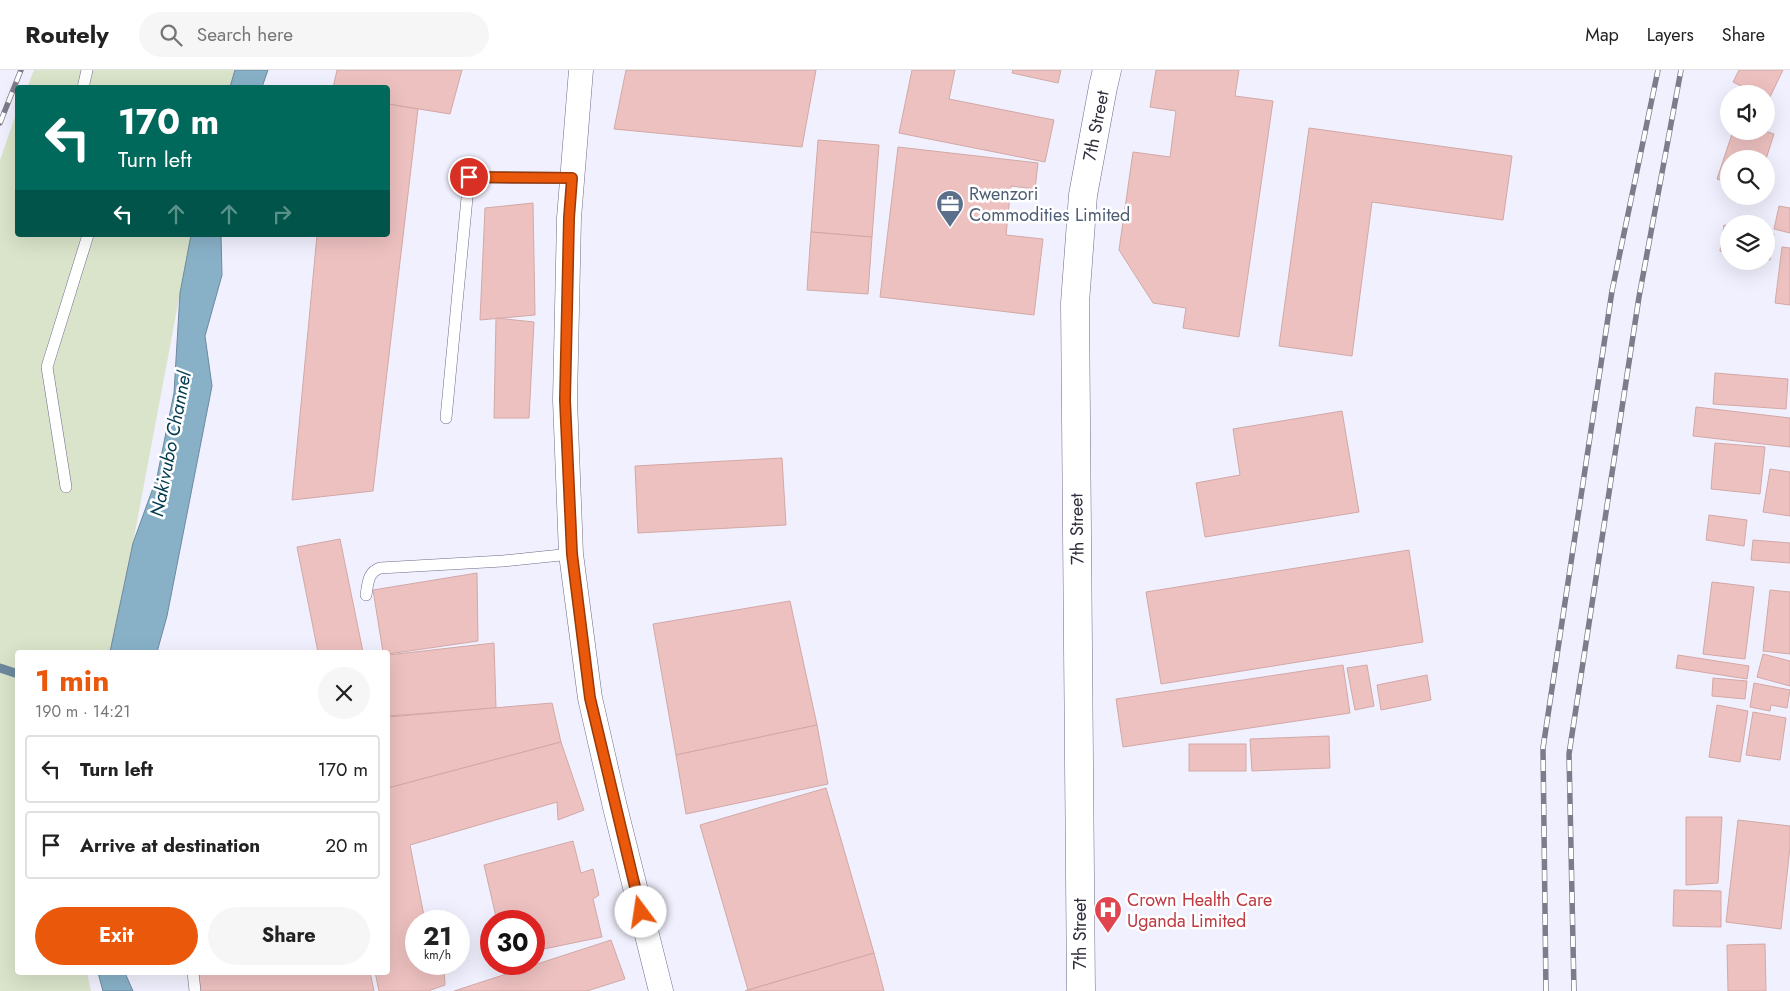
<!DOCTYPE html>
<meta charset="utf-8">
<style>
body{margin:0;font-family:Jost,sans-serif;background:#f6f6f6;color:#222;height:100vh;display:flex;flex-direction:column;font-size:19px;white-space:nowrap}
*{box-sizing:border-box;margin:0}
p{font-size:16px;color:#767676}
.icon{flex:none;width:28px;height:28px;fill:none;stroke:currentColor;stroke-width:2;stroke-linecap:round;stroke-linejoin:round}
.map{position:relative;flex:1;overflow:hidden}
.panel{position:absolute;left:15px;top:580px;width:375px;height:325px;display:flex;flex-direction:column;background:#fff;border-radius:5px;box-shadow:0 5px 20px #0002}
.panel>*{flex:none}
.hud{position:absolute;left:15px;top:15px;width:375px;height:152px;border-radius:5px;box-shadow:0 5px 20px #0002;background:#00695c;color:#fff;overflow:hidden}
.fabs{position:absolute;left:1720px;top:15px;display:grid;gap:10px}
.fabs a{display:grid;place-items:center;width:55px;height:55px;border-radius:50%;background:#fff;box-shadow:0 5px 20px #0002;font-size:25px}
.speed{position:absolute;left:405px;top:840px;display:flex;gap:10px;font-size:25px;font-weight:700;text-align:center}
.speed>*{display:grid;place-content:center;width:65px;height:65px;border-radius:50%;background:#fff;box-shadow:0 5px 20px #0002;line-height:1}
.speed small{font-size:12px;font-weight:400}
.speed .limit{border:8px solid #d22;background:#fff;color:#111}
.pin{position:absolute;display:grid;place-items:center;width:42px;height:42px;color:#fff;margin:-21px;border:2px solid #fff;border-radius:50%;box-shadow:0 1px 5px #0007}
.me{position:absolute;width:55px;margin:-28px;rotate:346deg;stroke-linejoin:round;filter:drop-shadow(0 0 4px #0008)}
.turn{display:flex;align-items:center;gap:18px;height:105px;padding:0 20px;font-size:22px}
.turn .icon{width:65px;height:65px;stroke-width:2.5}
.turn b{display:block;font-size:35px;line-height:42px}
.lanes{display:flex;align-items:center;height:48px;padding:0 20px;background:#0003;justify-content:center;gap:25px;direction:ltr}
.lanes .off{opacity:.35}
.round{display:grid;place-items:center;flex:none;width:52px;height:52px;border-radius:26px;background:#f6f6f6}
.summary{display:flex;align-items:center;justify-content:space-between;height:85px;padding:0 20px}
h1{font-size:30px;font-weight:700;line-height:38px;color:#ea580c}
.primary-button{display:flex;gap:10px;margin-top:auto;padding:10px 20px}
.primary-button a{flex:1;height:58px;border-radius:30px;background:#ea580c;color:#fff;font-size:20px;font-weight:700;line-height:58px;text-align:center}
.primary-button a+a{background:#f6f6f6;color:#222}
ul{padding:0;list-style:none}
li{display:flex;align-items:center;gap:15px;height:68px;margin:0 10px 8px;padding:0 10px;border:2px solid #e0e0e0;border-radius:5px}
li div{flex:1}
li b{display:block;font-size:19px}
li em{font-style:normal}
header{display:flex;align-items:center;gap:30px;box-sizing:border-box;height:70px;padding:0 25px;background:#fff;border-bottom:1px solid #e0e0e0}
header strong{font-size:24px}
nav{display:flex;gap:28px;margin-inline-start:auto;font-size:18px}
.search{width:350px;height:45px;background:#f6f6f6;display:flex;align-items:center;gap:12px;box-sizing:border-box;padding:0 18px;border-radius:28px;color:#767676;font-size:19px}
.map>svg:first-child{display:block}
</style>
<header>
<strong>Routely</strong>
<div class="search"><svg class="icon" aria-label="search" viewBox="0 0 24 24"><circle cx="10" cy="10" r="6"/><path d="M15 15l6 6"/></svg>Search here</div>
<nav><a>Map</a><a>Layers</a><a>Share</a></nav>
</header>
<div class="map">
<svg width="1790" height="921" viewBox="0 0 1790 921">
<rect width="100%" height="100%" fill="#f1f0fe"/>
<!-- green -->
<g fill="#dae4ca">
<path d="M34 0H235L230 17 27 18Z"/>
<path d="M17 41 18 165H191L133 473 110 582H18V902L87 903 91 921H0V90Z"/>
</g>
<!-- water -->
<g fill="#88b1c8" stroke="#6d899e">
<path d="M235 0H268L262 17H230Z"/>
<path d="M191 165H221L222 205 205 266 212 316 167 546 157 582H110L133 473 157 407 174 323 180 223Z"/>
<path d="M98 903H125L133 921H103Z"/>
</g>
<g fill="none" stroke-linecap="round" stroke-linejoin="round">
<!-- stream -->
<path stroke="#6d899e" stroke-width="9" d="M0 598 18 604"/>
</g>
<!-- building -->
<g fill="#edc1c0" stroke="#d2a8a6">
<path d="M337 0H462L450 44 388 34V18H333Z"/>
<path d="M626 0H816L802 77 614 59Z"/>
<path d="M912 0H955L949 29 1054 50 1045 92 899 63Z"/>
<path d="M1013 0H1061L1058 13 1012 3Z"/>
<path d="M1156 0H1239L1235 26 1273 31 1239 267 1183 258 1186 238 1153 233 1119 180 1133 82 1170 87 1176 41 1150 37Z"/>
<path d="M1739 0H1783L1769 29 1766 28V24H1757L1733 12Z"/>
<path d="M1766 32 1773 35 1767 53H1766Z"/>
<path d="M388 34 418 39 373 421 292 430 317 165H388Z"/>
<path d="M1309 58 1512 86 1503 150 1372 132 1352 286 1279 276Z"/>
<path d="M1733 61H1765L1774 64 1766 89H1729V113L1717 109Z"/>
<path d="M818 70 879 75 872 167 811 162Z"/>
<path d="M898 77 1038 93 1035 119 1011 116 1006 165 1043 169 1034 245 880 227Z"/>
<path d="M533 133 535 245 480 250 485 138Z"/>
<path d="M1779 136 1790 138V163L1774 159Z"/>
<path d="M1724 155 1729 156V183L1720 181Z"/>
<path d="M811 162 872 167 868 224 807 220Z"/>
<path d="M1766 162 1774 164 1770 190 1766 189Z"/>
<path d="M1782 177 1790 178V235L1775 233Z"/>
<path d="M496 248 534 252 529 348H494Z"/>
<path d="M1715 303 1788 309 1786 339 1713 334Z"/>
<path d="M1696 337 1790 348V377L1693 366Z"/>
<path d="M1342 341 1359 442 1205 467 1196 413 1240 405 1233 359Z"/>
<path d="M1715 373 1765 377 1760 424 1711 419Z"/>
<path d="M782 388 786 455 638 463 635 396Z"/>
<path d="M1770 399 1790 402V446L1763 442Z"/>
<path d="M1709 445 1747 450 1744 476 1706 470Z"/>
<path d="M340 469 363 582H318L297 477Z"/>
<path d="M1753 470 1790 473V493L1751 490Z"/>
<path d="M1409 480 1423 572 1161 614 1146 522Z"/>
<path d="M477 503 478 571 388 584V582H383L373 520Z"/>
<path d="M1712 512 1754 517 1745 589 1703 584Z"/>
<path d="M1770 520 1790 522V584L1763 581Z"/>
<path d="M790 531 817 655 676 685 653 554Z"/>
<path d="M494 573 496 638 388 646V585Z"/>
<path d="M1763 584 1790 591V616L1757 607Z"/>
<path d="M1678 585 1749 596 1747 609 1676 598Z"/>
<path d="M1343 595 1350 643 1123 677 1116 629Z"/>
<path d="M1367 595 1374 636 1355 640 1347 598Z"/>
<path d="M1427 605 1431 630 1381 640 1377 615Z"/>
<path d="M1713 608 1747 611 1745 629 1712 626Z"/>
<path d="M1754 613 1790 620 1787 638 1771 635 1770 641 1750 637Z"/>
<path d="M552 633 561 672 388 718V647Z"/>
<path d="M1717 635 1748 641 1740 692 1709 687Z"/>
<path d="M1753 642 1786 648 1780 690 1746 685Z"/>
<path d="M817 655 828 714 686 744 676 685Z"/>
<path d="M1329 666 1330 698 1252 701 1250 669Z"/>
<path d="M561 672 584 740 558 750 557 732 410 775 425 851H416V894H433L435 902 444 898 445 915 428 921H379L375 902H388V718Z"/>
<rect x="1189" y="674" width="57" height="27"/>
<path d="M826 718 874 883 748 920 700 755Z"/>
<path d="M1686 747H1722L1718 813 1686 815Z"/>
<path d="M1738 750 1790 756V777L1781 859 1726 852Z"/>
<path d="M573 771 581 803 593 799 599 825 593 829 602 867 534 881V851H497L484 795Z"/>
<path d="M1674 820 1721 821V857L1673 856Z"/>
<path d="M611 870 625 909 587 921H454Z"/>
<path d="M1765 874 1766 921H1728L1727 875Z"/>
<path d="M874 883 884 921H745L748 920Z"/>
<path d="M210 902H370L374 921H199L195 906Z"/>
</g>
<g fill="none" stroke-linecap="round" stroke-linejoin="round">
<defs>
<g id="lane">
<path d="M83 18 87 0"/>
<path d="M446 348 469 107 572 108"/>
<path d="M66 417 47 297 88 165"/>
<path d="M366 525C368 513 368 502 380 498L503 491 571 484"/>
<path d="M193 902 195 921"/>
</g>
<path id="street" d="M581 0 569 148 565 330 571 484 590 628 615 737 661 921"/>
<path id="secondary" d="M1081 921 1075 233 1083 125 1103 17 1107 0"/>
</defs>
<!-- lane casing -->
<use href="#lane" stroke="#6f6b8b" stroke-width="12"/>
<!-- street casing -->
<use href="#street" stroke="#6f6b8b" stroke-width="25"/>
<!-- secondary casing -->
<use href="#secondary" stroke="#6f6b8b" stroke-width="29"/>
<!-- lane -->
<use href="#lane" stroke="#fff" stroke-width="11"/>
<!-- street -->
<use href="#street" stroke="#fff" stroke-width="24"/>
<!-- secondary -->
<use href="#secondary" stroke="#fff" stroke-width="28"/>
<defs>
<g id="rail">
<path d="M0 53 21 0"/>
<path d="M1546 921 1543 678 1612 221 1658 0"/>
<path d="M1574 921 1569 684 1639 227 1681 0"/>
</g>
</defs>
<!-- rail casing -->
<use href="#rail" stroke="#7d7c8a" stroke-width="5.5"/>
<!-- rail -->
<use href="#rail" stroke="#fff" stroke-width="4" stroke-dasharray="11" stroke-linecap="butt"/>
</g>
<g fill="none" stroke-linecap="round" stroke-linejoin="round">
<defs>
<path id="route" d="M469 107 572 108 569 148 565 330 572 484 590 628 641 842"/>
</defs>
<!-- route casing -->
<use href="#route" stroke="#983908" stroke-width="12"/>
<!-- route -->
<use href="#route" stroke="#ea580c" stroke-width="9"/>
</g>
<!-- icons -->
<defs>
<symbol id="office-pin" viewBox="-11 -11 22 30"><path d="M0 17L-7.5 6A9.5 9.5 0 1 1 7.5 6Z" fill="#5c6f8a" stroke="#fff"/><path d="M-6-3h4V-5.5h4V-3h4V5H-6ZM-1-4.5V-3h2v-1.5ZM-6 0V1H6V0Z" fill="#fff"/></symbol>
<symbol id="hospital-pin" viewBox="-11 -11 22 30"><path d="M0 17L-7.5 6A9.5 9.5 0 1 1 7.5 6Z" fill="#e0444e" stroke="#fff"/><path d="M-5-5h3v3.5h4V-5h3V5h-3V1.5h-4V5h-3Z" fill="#fff"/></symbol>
</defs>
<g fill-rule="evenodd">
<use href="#office-pin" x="934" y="118" width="32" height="43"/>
<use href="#hospital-pin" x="1092" y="824" width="32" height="43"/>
</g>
<g text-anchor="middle" stroke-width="5" stroke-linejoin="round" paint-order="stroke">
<!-- street labels -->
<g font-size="18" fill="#2f2d3b" stroke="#fff">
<text transform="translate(1096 56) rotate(-79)" y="6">7th Street</text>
<text transform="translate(1077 459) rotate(-91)" y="6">7th Street</text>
<text transform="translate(1080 864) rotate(-90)" y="6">7th Street</text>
</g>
<!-- service labels -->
<g font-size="18" fill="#4e5e75" stroke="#fff" text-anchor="start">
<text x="969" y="130">Rwenzori<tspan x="969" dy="21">Commodities Limited</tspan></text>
</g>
<!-- health labels -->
<g font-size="18" fill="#be3a42" stroke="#fff" text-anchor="start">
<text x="1127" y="836">Crown Health Care<tspan x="1127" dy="21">Uganda Limited</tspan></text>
</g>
<!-- water labels -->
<g font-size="19" font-style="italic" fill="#003a51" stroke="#fff">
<text transform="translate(170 374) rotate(-79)" y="7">Nakivubo Channel</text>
</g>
</g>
</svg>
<div class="fabs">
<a><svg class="icon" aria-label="sound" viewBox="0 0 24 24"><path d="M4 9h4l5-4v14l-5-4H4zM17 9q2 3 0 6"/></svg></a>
<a><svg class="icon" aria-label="search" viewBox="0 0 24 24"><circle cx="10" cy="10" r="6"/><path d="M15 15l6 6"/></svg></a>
<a><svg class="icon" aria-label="layers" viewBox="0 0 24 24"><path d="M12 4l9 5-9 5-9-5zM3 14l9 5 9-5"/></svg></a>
</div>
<div class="speed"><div>21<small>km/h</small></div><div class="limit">30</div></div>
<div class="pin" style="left:469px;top:107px;background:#d93025"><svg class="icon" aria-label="arrive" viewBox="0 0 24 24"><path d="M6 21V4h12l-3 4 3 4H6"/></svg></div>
<svg class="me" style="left:641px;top:842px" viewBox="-20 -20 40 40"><circle r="19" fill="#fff"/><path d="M0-13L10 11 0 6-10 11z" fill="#ea580c"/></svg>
<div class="hud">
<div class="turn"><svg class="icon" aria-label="left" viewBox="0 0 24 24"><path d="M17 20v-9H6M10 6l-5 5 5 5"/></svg><div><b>170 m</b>Turn left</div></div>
<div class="lanes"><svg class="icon" aria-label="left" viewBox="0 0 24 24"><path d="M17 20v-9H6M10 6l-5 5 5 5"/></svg><svg class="icon off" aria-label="ahead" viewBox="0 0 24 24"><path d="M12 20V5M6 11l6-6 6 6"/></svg><svg class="icon off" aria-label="ahead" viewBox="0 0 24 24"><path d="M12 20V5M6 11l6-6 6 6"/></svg><svg class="icon off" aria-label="right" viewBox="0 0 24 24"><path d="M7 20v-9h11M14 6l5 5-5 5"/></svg></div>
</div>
<section class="panel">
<div class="summary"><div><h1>1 min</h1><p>190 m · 14:21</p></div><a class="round"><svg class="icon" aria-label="close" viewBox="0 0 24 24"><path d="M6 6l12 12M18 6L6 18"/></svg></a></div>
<ul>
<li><svg class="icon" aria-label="left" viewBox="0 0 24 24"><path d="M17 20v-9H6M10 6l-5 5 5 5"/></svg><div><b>Turn left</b></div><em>170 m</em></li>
<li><svg class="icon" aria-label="arrive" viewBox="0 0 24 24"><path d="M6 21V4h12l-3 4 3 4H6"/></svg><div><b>Arrive at destination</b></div><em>20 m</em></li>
</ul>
<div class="primary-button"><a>Exit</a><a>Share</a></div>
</section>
</div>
